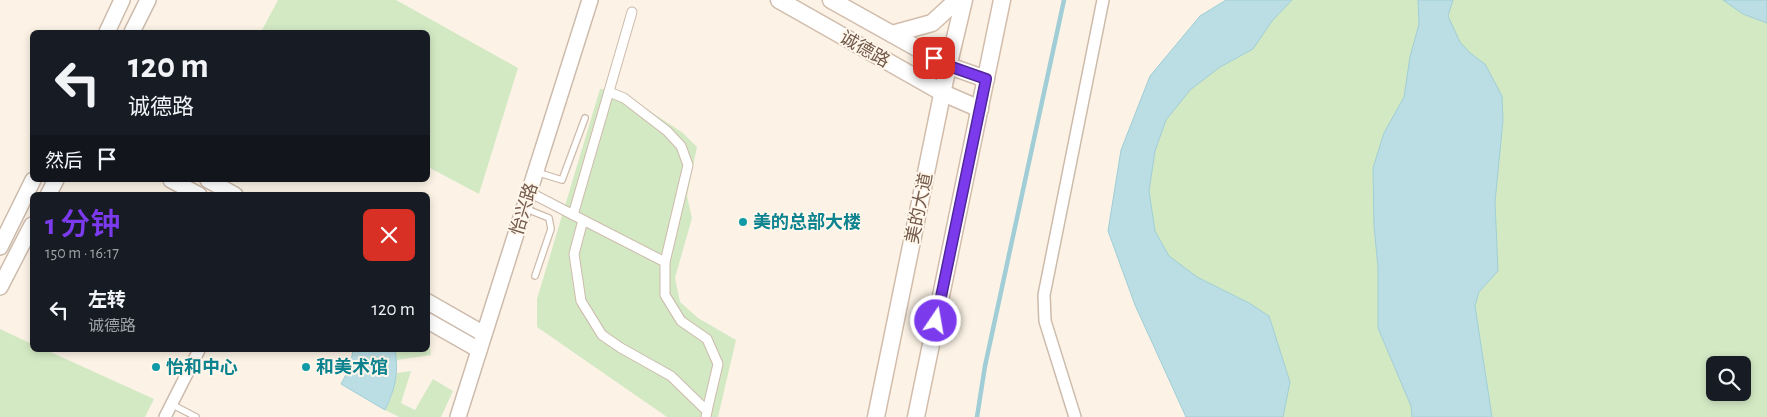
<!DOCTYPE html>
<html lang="zh">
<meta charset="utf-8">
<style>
body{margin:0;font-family:"Alegreya Sans","Noto Sans SC",sans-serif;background:#242831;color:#f1f3f6;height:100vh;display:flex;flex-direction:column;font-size:19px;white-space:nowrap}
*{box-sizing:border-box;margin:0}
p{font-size:16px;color:#9ea1a6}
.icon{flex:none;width:28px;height:28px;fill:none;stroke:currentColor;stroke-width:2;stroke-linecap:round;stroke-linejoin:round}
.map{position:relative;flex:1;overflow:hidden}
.panel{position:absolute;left:30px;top:192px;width:400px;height:160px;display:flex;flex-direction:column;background:#171b24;border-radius:8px;box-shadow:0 2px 8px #0003}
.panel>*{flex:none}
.hud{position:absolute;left:30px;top:30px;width:400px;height:152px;border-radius:8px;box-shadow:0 2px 8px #0003;background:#171b24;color:#f1f3f6;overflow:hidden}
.controls{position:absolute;left:1706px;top:356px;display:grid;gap:10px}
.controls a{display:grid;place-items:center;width:45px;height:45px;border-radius:8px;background:#171b24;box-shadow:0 2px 8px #0003;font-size:25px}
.pin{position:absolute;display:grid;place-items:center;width:42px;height:42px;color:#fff;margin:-21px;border-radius:10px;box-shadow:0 2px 8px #0006}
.me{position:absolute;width:55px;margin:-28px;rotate:12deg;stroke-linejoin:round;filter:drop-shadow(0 0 4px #0008)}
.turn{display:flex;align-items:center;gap:18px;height:105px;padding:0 15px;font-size:22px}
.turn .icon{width:65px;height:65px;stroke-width:2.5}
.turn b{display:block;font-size:35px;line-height:42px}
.then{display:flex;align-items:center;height:48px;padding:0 15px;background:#0003;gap:10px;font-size:19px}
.round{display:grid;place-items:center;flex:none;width:52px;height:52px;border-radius:8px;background:#242831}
.head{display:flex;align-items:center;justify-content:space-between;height:85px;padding:0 15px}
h1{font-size:30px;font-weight:600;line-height:38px;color:#7c3aed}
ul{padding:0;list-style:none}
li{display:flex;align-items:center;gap:15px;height:65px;padding:0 15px}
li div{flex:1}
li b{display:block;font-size:19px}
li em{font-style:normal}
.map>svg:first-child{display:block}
</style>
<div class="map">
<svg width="1767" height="417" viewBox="0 0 1767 417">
<rect width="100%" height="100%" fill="#fcf3e6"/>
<!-- green -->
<g fill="#d3e9c4" fill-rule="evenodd">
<path d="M278 0H396L518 68 479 194 428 167V32H261Z"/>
<path d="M1226 0H1767V417H1186L1135 305 1108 231 1121 150 1150 76 1200 16ZM1715 365H1742V392H1715Z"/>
<path d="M600 89 618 90 683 133 697 147 687 196 692 218 675 278 680 302 698 318 736 340 718 417H667L537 327V299Z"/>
<path d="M0 329 32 344V350H46L154 399 145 417H0Z"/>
<path d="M428 331 431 355 397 360 395 350H428Z"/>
<path d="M411 371 401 403 415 410 433 379 453 391 441 417H399L385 410 391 398 397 373Z"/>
</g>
<!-- water -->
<g fill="#bbdee5" stroke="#a1ced6">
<path d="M1226 0H1292L1272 21 1253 49 1220 67 1190 90 1166 120 1155 151 1149 191 1155 231 1169 256 1197 277 1249 303 1269 316 1290 382 1283 417H1186L1135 305 1108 231 1121 150 1150 76 1200 16Z"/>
<path d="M1418 0H1453L1448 16 1460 42 1470 53 1485 64 1502 96 1503 120 1495 202 1498 271 1479 292 1475 306 1492 417H1412L1411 406 1378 328V267L1374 226 1373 168 1384 133 1404 97 1410 57 1419 24Z"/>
<path d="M1723 0H1767V23L1743 14Z"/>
<path d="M353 350H395C399 372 395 390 385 410L341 384 350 367Z"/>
</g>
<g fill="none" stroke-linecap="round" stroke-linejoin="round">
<!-- stream -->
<path stroke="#a1ced6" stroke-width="4.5" d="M977 417 985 366 1064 0"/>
<defs>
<g id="service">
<path d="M536 172 562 180 585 118"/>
<path d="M524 208 549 218 551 229 535 276"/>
<path d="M171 404 196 417"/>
</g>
<g id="pedestrian">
<path d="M609 92 624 98 667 131 681 146 688 165 665 262"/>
<path d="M529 192 583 220 574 254 581 301 602 335 621 348 671 376 707 411 706 417"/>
<path d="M573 215 632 12"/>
<path d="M583 220 665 262V295L681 321 707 339 718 364 707 411"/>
</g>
<g id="minor">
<path d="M165 417 199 350"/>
<path d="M1075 417 1045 321 1044 295 1103 0"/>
</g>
<g id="tertiary">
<path d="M107 32 122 0"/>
<path d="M132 32 148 0"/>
<path d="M171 180 199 195"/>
<path d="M208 180 235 195"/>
<path d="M48 195 56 180"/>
<path d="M0 247 33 180"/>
<path d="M0 287 32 225"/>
<path d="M428 302 484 334"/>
<path d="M428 321 479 350"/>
<path d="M458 417 590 0"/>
</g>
<g id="secondary">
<path d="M779 0 943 93 980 109"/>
<path d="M831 0 949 66 986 79"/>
<path d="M892 34 932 23 957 0"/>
<path d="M876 417 945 80 964 0"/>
<path d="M916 417 1002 0"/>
</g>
</defs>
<!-- service casing -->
<use href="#service" stroke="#cdbbac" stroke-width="8"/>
<!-- pedestrian casing -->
<use href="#pedestrian" stroke="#cdbbac" stroke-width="11"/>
<!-- minor casing -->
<use href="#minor" stroke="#cdbbac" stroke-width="14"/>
<!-- tertiary casing -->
<use href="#tertiary" stroke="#cdbbac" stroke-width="18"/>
<!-- secondary casing -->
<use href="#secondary" stroke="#d2bdac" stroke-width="19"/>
<!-- service -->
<use href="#service" stroke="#fff" stroke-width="5.5"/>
<!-- pedestrian -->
<use href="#pedestrian" stroke="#fff" stroke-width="9"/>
<!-- minor -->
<use href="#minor" stroke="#fff" stroke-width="11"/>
<!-- tertiary -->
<use href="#tertiary" stroke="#fff" stroke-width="15"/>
<!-- secondary -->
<use href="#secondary" stroke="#fff" stroke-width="16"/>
</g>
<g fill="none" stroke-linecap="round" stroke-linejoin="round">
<defs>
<path id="route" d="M934 58 949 66 986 79 936 321"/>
</defs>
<!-- route casing -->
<use href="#route" stroke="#51269a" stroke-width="12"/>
<!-- route -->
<use href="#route" stroke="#7c3aed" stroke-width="9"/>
</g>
<!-- markers -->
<g fill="#0f9aa8" stroke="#fff7ec" stroke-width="2">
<circle cx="743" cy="222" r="5"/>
<circle cx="156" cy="367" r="5"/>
<circle cx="306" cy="367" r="5"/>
</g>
<g text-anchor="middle" stroke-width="4" stroke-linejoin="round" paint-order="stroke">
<!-- street labels -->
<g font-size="18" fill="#745a4b" stroke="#fff7ec">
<text transform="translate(865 49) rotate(30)" y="6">诚德路</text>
<text transform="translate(919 208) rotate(-78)" y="6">美的大道</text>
<text transform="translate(524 209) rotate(-73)" y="6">怡兴路</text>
</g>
<!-- culture labels -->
<g font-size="18" font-weight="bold" fill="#0d838f" stroke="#fff7ec" text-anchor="start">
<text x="753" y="228">美的总部大楼</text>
<text x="166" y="373">怡和中心</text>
<text x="316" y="373">和美术馆</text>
</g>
</g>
</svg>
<div class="controls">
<a><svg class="icon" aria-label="search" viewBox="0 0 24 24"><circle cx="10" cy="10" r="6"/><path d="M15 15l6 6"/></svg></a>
</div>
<div class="pin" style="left:934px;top:58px;background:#d93025"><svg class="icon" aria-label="arrive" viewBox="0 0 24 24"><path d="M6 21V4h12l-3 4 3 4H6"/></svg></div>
<svg class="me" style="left:936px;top:321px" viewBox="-20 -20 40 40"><circle r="17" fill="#7c3aed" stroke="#fff" stroke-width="3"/><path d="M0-11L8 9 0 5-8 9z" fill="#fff"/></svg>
<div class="hud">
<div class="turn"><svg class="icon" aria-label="left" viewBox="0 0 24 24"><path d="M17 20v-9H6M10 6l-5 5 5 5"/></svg><div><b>120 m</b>诚德路</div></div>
<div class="then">然后<svg class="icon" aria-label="arrive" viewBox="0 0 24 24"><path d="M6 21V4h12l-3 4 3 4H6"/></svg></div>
</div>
<section class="panel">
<div class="head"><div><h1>1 分钟</h1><p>150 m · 16:17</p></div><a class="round" style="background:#d93025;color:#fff"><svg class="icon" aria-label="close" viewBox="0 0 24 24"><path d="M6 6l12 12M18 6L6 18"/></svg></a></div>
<ul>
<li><svg class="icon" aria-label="left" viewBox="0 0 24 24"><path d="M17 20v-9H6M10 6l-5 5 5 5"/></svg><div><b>左转</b><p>诚德路</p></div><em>120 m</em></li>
</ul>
</section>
</div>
